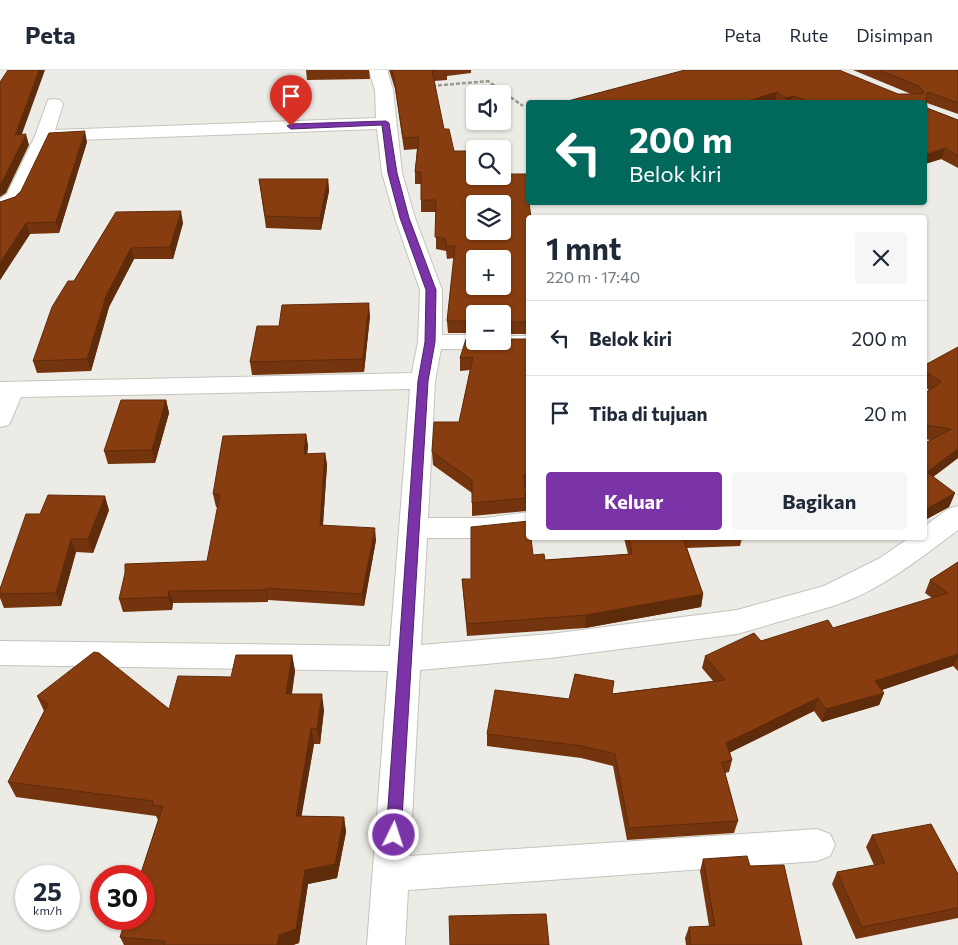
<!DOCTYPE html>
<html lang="id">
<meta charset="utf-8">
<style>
body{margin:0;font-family:Commissioner,sans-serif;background:#f6f6f7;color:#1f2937;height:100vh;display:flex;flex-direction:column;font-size:19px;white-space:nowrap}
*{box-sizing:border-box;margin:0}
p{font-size:16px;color:#747a83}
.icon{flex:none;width:28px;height:28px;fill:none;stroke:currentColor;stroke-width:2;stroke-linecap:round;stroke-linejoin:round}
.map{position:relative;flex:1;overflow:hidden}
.side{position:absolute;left:526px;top:145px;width:401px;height:325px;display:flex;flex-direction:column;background:#fff;border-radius:5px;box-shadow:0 1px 4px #0004}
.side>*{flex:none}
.guide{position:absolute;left:526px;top:30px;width:401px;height:105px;border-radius:5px;box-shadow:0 1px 4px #0004;background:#00695c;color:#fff;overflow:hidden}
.tools{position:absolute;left:466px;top:15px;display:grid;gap:10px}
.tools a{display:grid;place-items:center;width:45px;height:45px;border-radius:5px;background:#fff;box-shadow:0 1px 4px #0004;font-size:25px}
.speed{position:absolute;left:15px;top:795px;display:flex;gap:10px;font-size:25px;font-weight:700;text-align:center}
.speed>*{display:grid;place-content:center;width:65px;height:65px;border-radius:50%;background:#fff;box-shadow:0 1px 4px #0004;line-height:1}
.speed small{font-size:12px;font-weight:400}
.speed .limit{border:8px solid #d22;background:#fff;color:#111}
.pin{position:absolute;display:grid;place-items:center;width:42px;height:42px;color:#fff;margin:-51px -21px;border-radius:50% 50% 50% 0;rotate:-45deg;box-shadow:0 0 5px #0007}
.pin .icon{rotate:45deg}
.me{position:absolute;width:55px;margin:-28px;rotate:4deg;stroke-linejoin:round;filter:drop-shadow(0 0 4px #0008)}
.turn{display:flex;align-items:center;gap:18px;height:105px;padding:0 20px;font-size:22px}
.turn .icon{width:65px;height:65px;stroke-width:2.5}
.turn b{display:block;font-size:35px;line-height:42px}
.round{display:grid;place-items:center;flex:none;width:52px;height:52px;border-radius:5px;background:#f6f6f7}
.summary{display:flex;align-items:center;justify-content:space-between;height:85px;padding:0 20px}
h1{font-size:30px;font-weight:700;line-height:38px}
.button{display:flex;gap:10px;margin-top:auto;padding:10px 20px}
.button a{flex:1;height:58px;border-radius:5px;background:#7a34a8;color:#fff;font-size:20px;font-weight:700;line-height:58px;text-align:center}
.button a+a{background:#f6f6f7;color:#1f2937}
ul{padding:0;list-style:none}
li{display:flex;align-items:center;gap:15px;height:75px;padding:0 20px;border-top:1px solid #e0e1e3}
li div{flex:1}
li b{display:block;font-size:19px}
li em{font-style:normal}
header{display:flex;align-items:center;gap:30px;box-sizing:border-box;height:70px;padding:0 25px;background:#fff;border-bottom:1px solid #e0e1e3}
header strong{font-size:24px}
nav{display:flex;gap:28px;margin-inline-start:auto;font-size:18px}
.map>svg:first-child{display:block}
</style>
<header>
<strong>Peta</strong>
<nav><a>Peta</a><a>Rute</a><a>Disimpan</a></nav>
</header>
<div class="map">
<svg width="958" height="875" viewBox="0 0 958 875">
<rect width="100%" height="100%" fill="#edebe5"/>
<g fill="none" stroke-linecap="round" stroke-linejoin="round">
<defs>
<path id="street" d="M369 0H387L393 20 402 103 415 148 442 220V265H475V271H502V266H529V280L441 279 435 311 428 448H485L529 442V462L485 468H427L421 575 550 564 737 540 824 516 880 488 909 468H925V456L948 439 958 436V460C919 489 880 521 833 536L737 564 550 588 420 600 410 786 817 759 830 764 835 775 830 786 817 791 408 820 405 875H367L388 601 0 595V571L390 576 410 319 21 327 9 355 0 357V312L412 303 418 272 420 220 395 148 382 103 377 59 51 71 23 130 18 136 0 142V129L7 124 35 66 48 30 54 29 60 30 63 34 55 60 376 48 375 20Z"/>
</defs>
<!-- street casing -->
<use href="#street" stroke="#c4c3bd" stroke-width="2"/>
<!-- path -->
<path stroke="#989792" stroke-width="2.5" stroke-dasharray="4 2" stroke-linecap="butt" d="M432 16 488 11 523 36"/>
<!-- street -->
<use href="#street" fill="#fff" fill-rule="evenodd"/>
</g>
<!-- wall -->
<g fill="#74340e">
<path d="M306 0H369L370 9 307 10Z"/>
<path d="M389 0H471V3L447 6V10L434 11 444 59 454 81 529 148V264H502V244H475V263H448L447 251 454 188 447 189 446 181 436 179V142H421V114H415V102L417 79 404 80 395 19Z"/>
<path d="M685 0 898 24H911L853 0H958V44L927 33V38L958 50V98L941 89 925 94V32H564Z"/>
<path d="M87 72 59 163 30 164 0 210V132L15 127Z"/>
<path d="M259 109H328L329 121 321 160 266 158Z"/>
<path d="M116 142 183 153 173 189H134L109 237 91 301 37 303 33 291 74 211Z"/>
<path d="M370 246 364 302 252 305 250 292 279 256Z"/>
<path d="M529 269V417L525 418 526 428V441L472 446V423L433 395 432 382 459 352 470 300 460 301V288Z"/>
<path d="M958 277V388L933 407 955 423 949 437 925 450 930 370 925 369V323L929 320 925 317V295Z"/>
<path d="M166 330 169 343 155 393 108 394 104 381Z"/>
<path d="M306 364 308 376 307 384 325 383 327 395 323 455 376 470 364 536 268 530V532L173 533 172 540 123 542 119 529 207 491 218 437H216L213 424Z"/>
<path d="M109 440 93 483 76 482 61 536 4 538 0 528V519L40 444Z"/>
<path d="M624 468H742L740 476 687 478 703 524 701 537 585 558 467 566 463 522 462 509H471L533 485 545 490 628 484Z"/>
<path d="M958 492V601L953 596 882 620 884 623 879 635 822 652 814 641 730 682 732 690 729 702 725 703 738 751 734 763 627 770 613 696 581 688 487 676V664L569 629 713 611 702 598 705 586 761 571 833 558 932 528 925 523 930 510Z"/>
<path d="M292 585 295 601 292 624 324 640 320 674H314L301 746 344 747 346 762 337 808 308 814 299 873 293 875H124L120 867 158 750 156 746 16 727 8 712 44 641 37 626 169 639 231 607Z"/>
<path d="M872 765 958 804V848L856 869 832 814 837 802 874 795 866 777Z"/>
<path d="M703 789 750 796 802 875H686L685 868 689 857 709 856 700 801Z"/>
</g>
<!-- shaded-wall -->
<g fill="#5e2b0b">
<path d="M39 0H45L18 75 15 65Z"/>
<path d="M777 22 775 32H744Z"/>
<path d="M793 26 792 32H785L786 28Z"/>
<path d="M85 61 87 72 59 163 56 152Z"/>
<path d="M26 64 29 75 6 123 0 127V114Z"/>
<path d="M945 78 941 89 925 94V85Z"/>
<path d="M328 109 329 121 321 160 320 148Z"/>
<path d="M181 141 183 153 173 189 170 177Z"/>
<path d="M26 153 30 164 0 210V193Z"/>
<path d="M131 178 134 189 109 237 91 301 87 289 106 226Z"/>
<path d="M369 233 370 246 364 302 363 289Z"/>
<path d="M166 330 169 343 155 393 152 380Z"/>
<path d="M306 364 308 376 306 396 304 384Z"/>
<path d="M958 379V388L925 413 927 402Z"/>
<path d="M325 383 327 395 322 467 320 455Z"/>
<path d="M955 423 949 437 925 450V440Z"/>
<path d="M105 426 109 440 93 483 88 469Z"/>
<path d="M375 458 376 470 364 536 362 524Z"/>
<path d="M71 469 76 482 61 536 56 523Z"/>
<path d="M266 518 268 530V532L265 520Z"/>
<path d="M169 521 173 533 172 540 168 527Z"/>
<path d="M703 524 701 537 585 558 586 545Z"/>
<path d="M958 584V586L953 596 870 624 875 611Z"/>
<path d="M292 585 295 601 289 640 286 624Z"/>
<path d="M884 623 879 635 822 652 826 639Z"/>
<path d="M322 624 324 640 320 674 317 659Z"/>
<path d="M818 628 814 641 723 686 726 673Z"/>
<path d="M311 658 314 674 299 761 296 746Z"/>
<path d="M344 747 346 762 337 808 308 814 299 873 293 875H277L279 865 305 800Z"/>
</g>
<!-- building -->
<g fill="#873d10" stroke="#5e2b0b" fill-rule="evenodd">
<path d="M8 0H39L15 65 26 64 2 112 0 114V12Z"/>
<path d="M392 0H437H432L444 59H449L454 81H475V106H502V104H526L529 132 531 148H529V252H502V244H475V251H447L455 176H446V169L435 167 436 130H421V102H415L419 67 403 68 394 8ZM475 134H502V161H475ZM475 189H502V216H475Z"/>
<path d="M685 0H839L898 24H922L924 22 919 16 879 0H958V33L928 22 926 24 927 38 958 50V86L945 78 925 85V32H811L793 26 786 28 777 22 744 32H564Z"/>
<path d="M85 61 56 152 26 153 0 193V132L15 127 21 121 49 63Z"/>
<path d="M259 109H328L320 148 265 146Z"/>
<path d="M181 141 170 177 131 178 106 226 87 289 33 291 52 237 68 211H74L116 142Z"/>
<path d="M369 233 363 289 250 292 257 256H279L282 235Z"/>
<path d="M466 269H475V271H502V269H529V405H524L526 428 472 433V410L432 382 434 352H459L473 287 460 288Z"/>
<path d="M958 277V379L927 402 955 423 925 440V373L951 359 925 355V323L941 312 925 301V295Z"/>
<path d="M121 330H166L152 380 104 381Z"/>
<path d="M306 364 304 384 325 383 320 455 375 458 362 524 266 518 265 520 169 521 168 527 119 529 125 503V494L207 491 220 424H213L223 366Z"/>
<path d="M48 425 105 426 88 469H71L56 523 0 524V519L26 444H40Z"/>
<path d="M529 451V468H531L533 485 544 484 545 490 632 484 629 468H683L703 524 586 545 467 554 462 509H471V457Z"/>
<path d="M958 492V584L875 611 884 623 826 639 818 628 726 673 732 690 722 692 738 751 629 758 615 684 582 676 487 664 495 620 569 629 575 604 614 611 612 624 725 610 705 586 754 563 761 571 828 550 833 558 948 523 930 510Z"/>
<path d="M94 582 99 583 169 639 178 606 231 607 236 585H292L286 624H322L317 659 311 658 296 746 344 747 335 794 305 800 296 859 279 865 277 875H164L165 871 120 867 126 849H144V806H140L163 736 152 735 153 731 8 712 48 634 37 626Z"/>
<path d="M931 754 958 804V838L862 857 837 802 885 793 872 765Z"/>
<path d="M747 786 750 796 784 795 802 875H691L689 857 715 856 703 789Z"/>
<path d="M546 844 549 875H450L449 846Z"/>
</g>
<!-- route -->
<path fill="#7a34a8" stroke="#4f226d" d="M386 51 389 53 397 103 409 148 436 220 435 272 428 311 401 765 399 770 394 772 389 770 386 765 418 311 425 272 426 220 400 148 388 103 382 55 291 59 287 56 291 54Z"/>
</svg>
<div class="tools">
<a><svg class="icon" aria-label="sound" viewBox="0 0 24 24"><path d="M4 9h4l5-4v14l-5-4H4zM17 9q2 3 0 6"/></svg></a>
<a><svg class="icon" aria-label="search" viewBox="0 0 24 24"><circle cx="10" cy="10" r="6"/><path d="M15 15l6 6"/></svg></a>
<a><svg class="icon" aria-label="layers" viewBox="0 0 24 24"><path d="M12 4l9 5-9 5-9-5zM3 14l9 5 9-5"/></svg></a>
<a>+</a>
<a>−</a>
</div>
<div class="speed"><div>25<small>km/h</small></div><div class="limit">30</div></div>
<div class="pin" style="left:291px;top:56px;background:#d93025"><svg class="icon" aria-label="arrive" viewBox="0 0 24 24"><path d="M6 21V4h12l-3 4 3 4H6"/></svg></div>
<svg class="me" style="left:394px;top:765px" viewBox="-20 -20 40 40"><circle r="17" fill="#7a34a8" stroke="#fff" stroke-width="3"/><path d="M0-11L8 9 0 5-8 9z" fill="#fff"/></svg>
<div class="guide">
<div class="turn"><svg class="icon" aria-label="left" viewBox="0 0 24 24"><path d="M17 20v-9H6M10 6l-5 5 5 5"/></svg><div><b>200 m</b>Belok kiri</div></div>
</div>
<section class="side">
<div class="summary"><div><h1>1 mnt</h1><p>220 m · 17:40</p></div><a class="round"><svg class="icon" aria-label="close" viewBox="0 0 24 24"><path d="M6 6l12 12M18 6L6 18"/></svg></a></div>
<ul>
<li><svg class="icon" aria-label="left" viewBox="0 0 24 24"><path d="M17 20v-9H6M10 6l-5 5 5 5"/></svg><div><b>Belok kiri</b></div><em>200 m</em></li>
<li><svg class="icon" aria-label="arrive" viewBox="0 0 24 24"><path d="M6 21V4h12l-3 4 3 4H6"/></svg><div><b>Tiba di tujuan</b></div><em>20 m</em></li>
</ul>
<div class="button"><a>Keluar</a><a>Bagikan</a></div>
</section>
</div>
